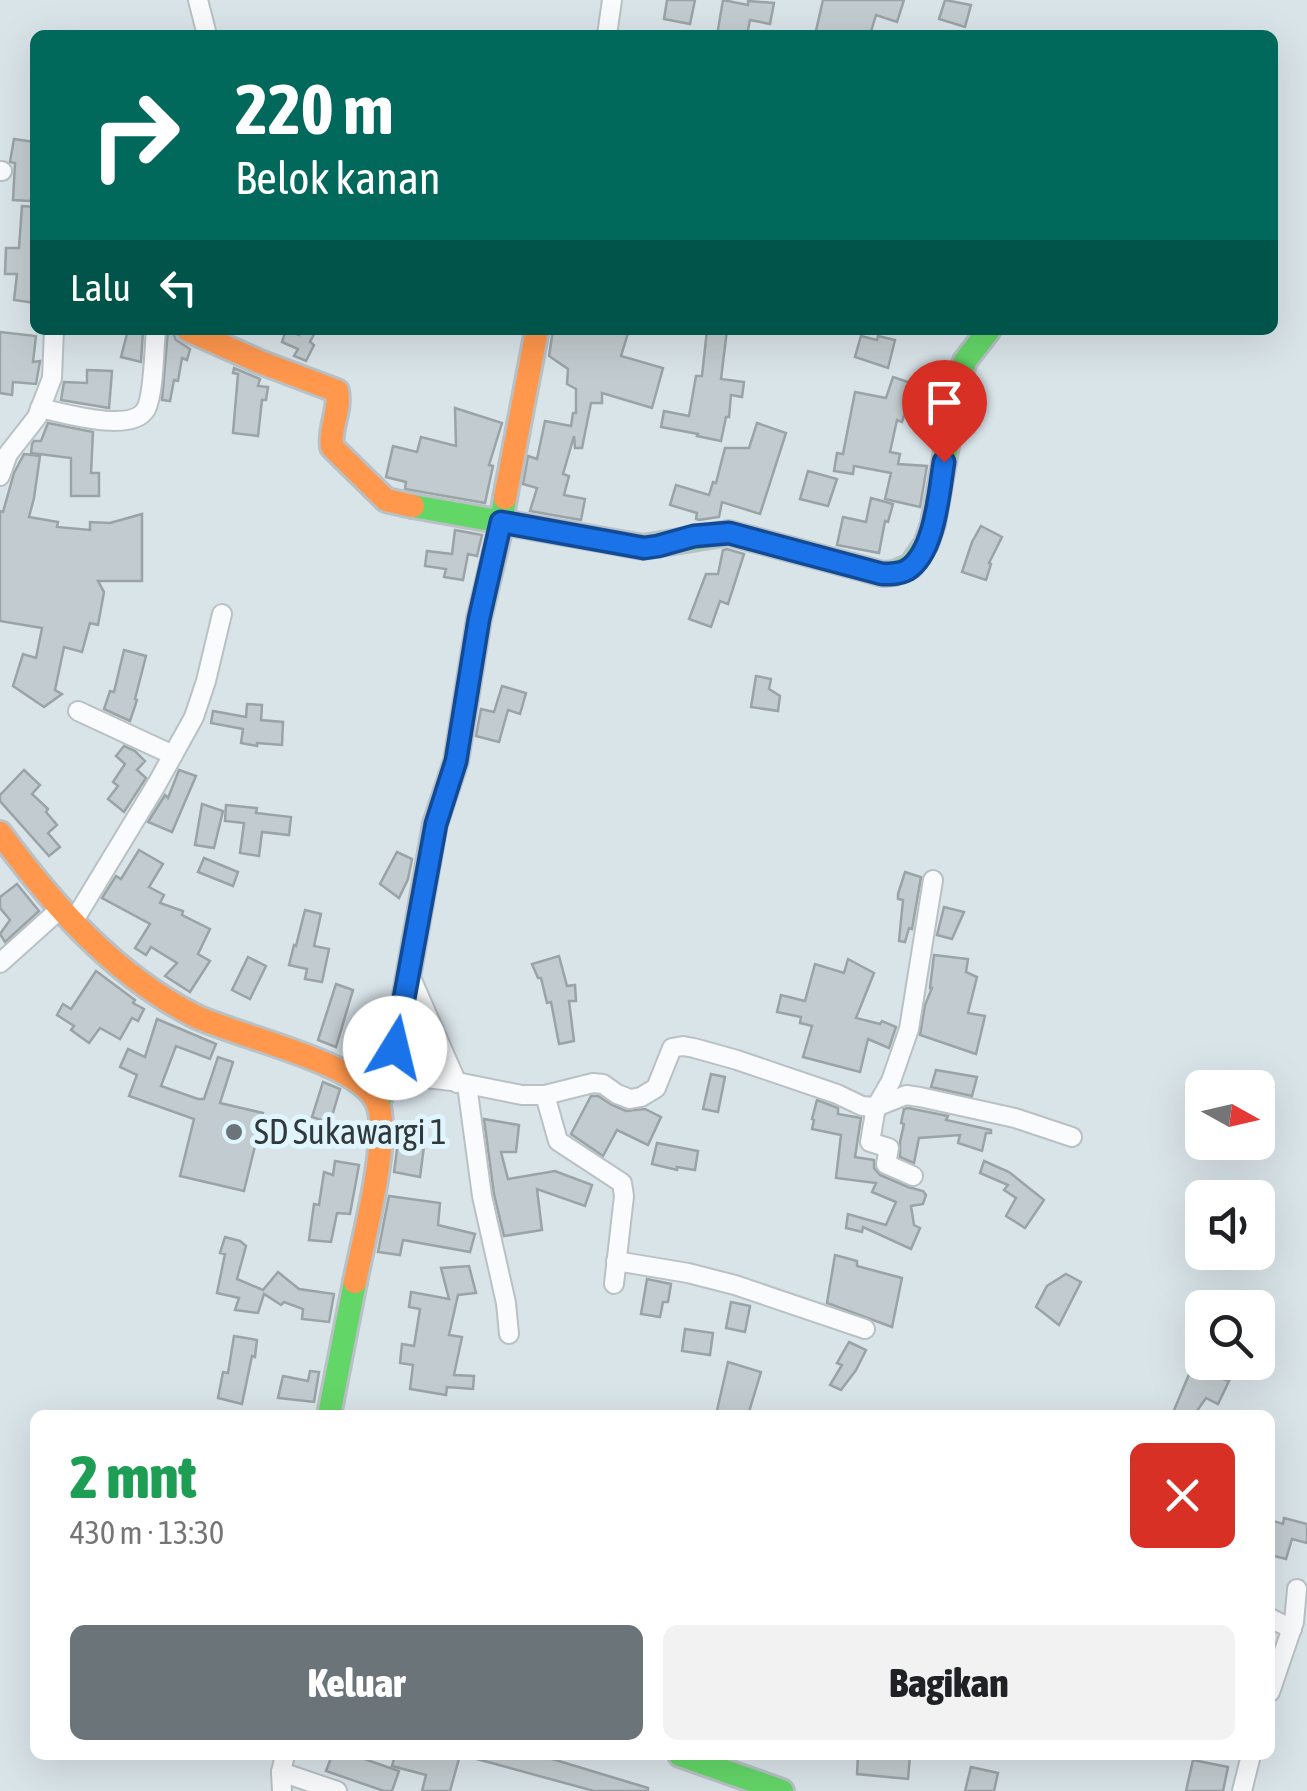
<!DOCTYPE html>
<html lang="id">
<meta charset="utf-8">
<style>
body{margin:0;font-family:"Asap Condensed",sans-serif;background:#f2f2f2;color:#202124;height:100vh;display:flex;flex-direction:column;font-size:38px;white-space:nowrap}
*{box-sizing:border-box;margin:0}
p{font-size:32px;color:#757577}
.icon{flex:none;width:55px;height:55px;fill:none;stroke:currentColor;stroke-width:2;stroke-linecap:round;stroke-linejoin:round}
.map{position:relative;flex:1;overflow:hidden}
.sheet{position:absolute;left:30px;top:1410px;width:1245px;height:350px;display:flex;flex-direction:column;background:#fff;border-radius:15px;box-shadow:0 10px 40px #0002}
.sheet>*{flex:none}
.banner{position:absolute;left:30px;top:30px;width:1248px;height:305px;border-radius:15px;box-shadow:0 10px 40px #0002;background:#00695c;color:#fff;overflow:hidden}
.needle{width:65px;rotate:98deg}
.buttons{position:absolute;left:1185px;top:1070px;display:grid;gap:20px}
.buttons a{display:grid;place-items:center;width:90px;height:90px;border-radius:15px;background:#fff;box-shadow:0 10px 40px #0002;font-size:50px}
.pin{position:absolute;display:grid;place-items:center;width:85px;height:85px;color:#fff;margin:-102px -42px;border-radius:50% 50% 50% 0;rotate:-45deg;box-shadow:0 0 10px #0007}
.pin .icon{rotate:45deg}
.me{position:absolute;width:110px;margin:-55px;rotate:9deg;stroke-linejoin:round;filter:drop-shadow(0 0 8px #0008)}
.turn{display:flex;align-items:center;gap:35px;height:210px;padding:0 40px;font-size:45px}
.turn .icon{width:130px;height:130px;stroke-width:2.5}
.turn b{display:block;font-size:70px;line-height:85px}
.then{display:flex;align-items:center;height:95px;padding:0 40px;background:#0003;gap:20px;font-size:38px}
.round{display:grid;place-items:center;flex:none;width:105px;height:105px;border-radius:15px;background:#f2f2f2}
.head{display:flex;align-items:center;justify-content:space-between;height:170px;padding:0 40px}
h1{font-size:60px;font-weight:800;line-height:75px;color:#1e9e55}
.cta{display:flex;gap:20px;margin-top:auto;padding:20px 40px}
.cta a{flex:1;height:115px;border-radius:15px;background:#6b7478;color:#fff;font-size:40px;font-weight:800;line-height:115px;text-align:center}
.cta a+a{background:#f2f2f2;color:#202124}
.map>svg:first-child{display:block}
</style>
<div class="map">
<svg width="1307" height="1791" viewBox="0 0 1307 1791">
<rect width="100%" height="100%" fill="#d9e4e9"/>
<!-- building -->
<g fill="#c2cbcf" stroke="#9aa3a6" stroke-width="2.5">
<path d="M667 0H695L690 24 664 19Z"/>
<path d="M723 0 748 5V1L774 3 770 24 750 20 747 35H717Z"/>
<path d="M823 0H904L897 22 876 15 870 35H815Z"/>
<path d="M945 0 971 5 965 27 939 19Z"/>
<path d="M14 139 35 142 31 201 13 200 15 163 10 162Z"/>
<path d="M22 206 35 207V303L14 300 17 274H5L6 248H19Z"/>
<path d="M128 330 143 331 141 362 121 357Z"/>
<path d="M168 330H172L176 340 190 349 187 360 182 358 178 381 174 380 170 401 162 400Z"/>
<path d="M286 330 299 335 301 330H316L310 342 314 345 306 361 294 356 298 349 282 342Z"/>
<path d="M553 330H629L621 356 663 368 652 408 602 393V403H591L582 448H575L574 436 563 474 569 476 564 495 585 499 581 520 530 511 537 488 523 484 528 456 537 459 545 421 571 426 573 413H576V389L567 384 568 369 549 356Z"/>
<path d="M707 330H727L721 379 744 382 742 397 731 395 729 417H726L721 441 697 436 698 434 661 427 664 411 689 416 696 376H702Z"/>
<path d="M0 332 36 336 33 362 40 361 36 384 13 382 12 395 0 393Z"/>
<path d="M861 336 877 340 878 336 895 340 888 368 855 357Z"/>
<path d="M234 368 260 379 258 386 268 387 266 400H262L258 436 233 433 238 374 233 373Z"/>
<path d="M87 370 112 371 109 408 61 400 64 382 87 383Z"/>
<path d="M893 377 914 384 902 422 897 420 890 452 900 454 898 464 927 466 920 507 885 499 891 473 854 466 853 474 834 471 837 453 843 454 855 392 886 398Z"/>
<path d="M455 408 502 423 489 465 493 466 485 503 405 489 406 482 386 477 393 446 417 452 421 437 456 446Z"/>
<path d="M48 423 93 432 91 473H99V496H71V458L31 453 32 444 34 441H41Z"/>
<path d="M757 423 786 433 760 514 722 502 719 517 699 520 696 519 697 513 670 505 676 485 709 495 713 482 716 483 725 448H749Z"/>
<path d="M24 454 40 456 34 498 29 517 58 522 57 527 90 530V522L110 523 142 514V581H98L104 592 98 625 90 623 82 652 64 647 55 690 62 694 44 707 13 686 23 654 36 658 42 628 0 621V511L3 512 14 473Z"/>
<path d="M808 471 837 479 828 506 800 499Z"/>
<path d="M871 498 893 504 888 522 885 521 879 553 837 545 843 517 866 522Z"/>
<path d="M981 526 1002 537 989 563 991 564 986 580 962 572 972 542Z"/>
<path d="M455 530 482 535 477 556 468 554 463 580 444 577 446 569 425 566 427 551 452 554Z"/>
<path d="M727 549 744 554 728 604 720 601 711 627 689 619 706 574H718L723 550Z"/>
<path d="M124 650 146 656 135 699 137 700 130 721 104 709 110 691 114 692Z"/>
<path d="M756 676 771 679 769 689 780 696 778 711 751 707Z"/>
<path d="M502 686 526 693 520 714 508 710 499 742 476 736 481 709 494 712Z"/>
<path d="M247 704 262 705 261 720 283 722 282 745 257 743V746L241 743 243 729 211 723 213 711 246 717Z"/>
<path d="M124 746 135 751 145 761 137 770 146 778 124 812 108 799 118 786 113 782 125 764 116 756Z"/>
<path d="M24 770 40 785 32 794 48 809 46 812 57 825 48 833 60 847 49 856 0 801V795Z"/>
<path d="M179 770 196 776 172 832 148 822 165 795 168 798Z"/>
<path d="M202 804 223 811 214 848 195 845Z"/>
<path d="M226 805 257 808 256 813 291 817 289 835 262 832 259 856 240 853 244 823 225 821Z"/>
<path d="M139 850 163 864 149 887 164 895 160 903 183 911 182 915 210 929 198 954 210 961 190 992 165 976 177 963 151 947 146 955 135 948 150 924 102 898 116 876 121 879Z"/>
<path d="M397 852 412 859 408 879 399 898 380 884Z"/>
<path d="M204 858 238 872 233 886 198 872Z"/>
<path d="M905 872 921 877 912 929 909 928 905 942 899 941 903 900 898 899V894Z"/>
<path d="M17 884 39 911 5 942 0 934 10 920 0 908V897Z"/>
<path d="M944 907 964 912 952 939 937 935Z"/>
<path d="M305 910 321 914 314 946 329 949 322 982 305 979 307 969 289 965 294 945 296 946Z"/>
<path d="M934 955 968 959 966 972 977 977 968 1013 985 1016 976 1054 920 1035 925 1005 932 988H930Z"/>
<path d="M559 956 567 986 575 985 576 1001H569L574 1041 559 1044 551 1002 547 1003 541 978H538L532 964Z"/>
<path d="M248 957 266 966 250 999 232 990Z"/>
<path d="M848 959 874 973 856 1018 880 1024 882 1021 896 1027 889 1048 868 1039 860 1072 803 1057 812 1026 800 1023 801 1017 777 1012 781 995 805 1001 815 964 844 973Z"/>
<path d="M96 971 135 1000 133 1003 144 1009 138 1021 132 1018 120 1039 100 1028 89 1043 71 1030 74 1026 57 1015 63 1004 71 1009Z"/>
<path d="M336 984 353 990 336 1047 318 1040Z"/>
<path d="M157 1019 216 1044 210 1059 176 1046 161 1086 198 1099H204L218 1057 233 1062 220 1103 263 1113 244 1191 180 1176 194 1119 129 1096 137 1075 120 1067 128 1049 145 1057Z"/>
<path d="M936 1070 977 1077 972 1096 931 1087Z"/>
<path d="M711 1074 725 1077 718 1112 703 1109Z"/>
<path d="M323 1082 340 1089 330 1123 312 1117Z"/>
<path d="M591 1096H598L612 1105 626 1111 645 1109 661 1117 648 1145 617 1130 603 1156 571 1134Z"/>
<path d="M817 1100 838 1108V1114L861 1118 855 1157 874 1160V1168L880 1175 908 1187 923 1191 926 1195 923 1204 911 1206 914 1225 920 1228 911 1249 863 1227 862 1232 846 1228 848 1214 886 1225 896 1202 872 1192 876 1183 836 1178 841 1135 812 1129 814 1120 812 1119Z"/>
<path d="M908 1108 948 1116 946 1120 991 1130V1133H986L982 1151 958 1143 960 1135 919 1138 914 1163 900 1157V1142L904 1124 901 1123 904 1109Z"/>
<path d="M484 1119 519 1125 516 1152H501L508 1179 555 1171 592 1185 585 1206 537 1189 542 1230 504 1236 494 1194Z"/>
<path d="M400 1127 426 1131 420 1177 394 1172Z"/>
<path d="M657 1143 698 1151 695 1170 677 1167V1170L652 1164Z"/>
<path d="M335 1161 359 1165 350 1214 337 1213 331 1242 309 1240 314 1204 319 1205 324 1172 333 1175Z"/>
<path d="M984 1161 1009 1172 1044 1200 1025 1228 1006 1216 1016 1198 1004 1190 1008 1185 980 1173Z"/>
<path d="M389 1196 440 1203 438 1225 475 1234 470 1252 403 1240 400 1255 378 1252Z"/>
<path d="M225 1237 240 1241 246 1246 237 1279 263 1290 278 1272 299 1289 334 1294 329 1322 302 1319 303 1309 284 1302 281 1305 264 1294 258 1313 235 1310 239 1298 217 1293 225 1254 220 1253Z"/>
<path d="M835 1255 857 1261V1266L902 1278 892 1327 827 1303Z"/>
<path d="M469 1266 476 1293 458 1295 449 1335 462 1337 454 1375 474 1376 473 1389 447 1387 446 1395 410 1389 413 1365 400 1363 402 1344 414 1346 420 1309 409 1307 411 1292 449 1299 441 1268Z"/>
<path d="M1066 1274 1081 1282 1059 1325 1036 1307 1047 1286Z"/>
<path d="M647 1279 671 1284 668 1302H663L660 1317 641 1314Z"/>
<path d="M731 1302 750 1306 745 1332 726 1328Z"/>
<path d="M685 1329 713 1333 710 1355 682 1351Z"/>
<path d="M234 1336 257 1340 255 1357 252 1356 242 1404 218 1398 223 1372 228 1373Z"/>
<path d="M849 1342 866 1350 856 1370 841 1390 830 1385 842 1365 837 1363Z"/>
<path d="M728 1362 761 1372 748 1415H716Z"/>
<path d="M310 1371 319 1372 314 1402 278 1398 283 1376 308 1381Z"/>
<path d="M1190 1372 1205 1376 1206 1373 1229 1381 1218 1404 1206 1398 1194 1415H1172Z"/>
<path d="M1284 1518 1307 1524V1543L1292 1539 1286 1559 1270 1555V1520L1283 1524Z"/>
<path d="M332 1755H353L399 1771 392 1791H384L326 1771Z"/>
<path d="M395 1755H460L450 1791H422L426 1775 392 1766Z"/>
<path d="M478 1755H539L648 1788V1791H594L477 1759Z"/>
<path d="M858 1755H910L908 1779 857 1774Z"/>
<path d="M1193 1760 1228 1767 1223 1791H1186Z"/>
<path d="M971 1767 998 1773 994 1791H965Z"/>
</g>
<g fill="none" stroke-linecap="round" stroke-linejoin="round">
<defs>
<g id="street">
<path d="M198 0 207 35"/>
<path d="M607 35 612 0"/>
<path d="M0 171H2"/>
<path d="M40 408C63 413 132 434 146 409 154 394 154 348 156 330"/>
<path d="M0 476 8 454 37 417 52 378 54 330"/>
<path d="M78 711 173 755"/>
<path d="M73 922 158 782 194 717 206 681 222 614"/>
<path d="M0 963 59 910"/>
<path d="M408 971 457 1083"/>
<path d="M391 1074 452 1081 522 1095H545L593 1083 603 1084 617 1094 630 1099 641 1097 656 1088 672 1048 683 1046 694 1048 737 1060 837 1094 862 1106 876 1107 906 1095 920 1097 1015 1118 1072 1137"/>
<path d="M467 1085 482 1196 506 1303 509 1334"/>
<path d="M545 1095 558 1141 622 1183 624 1196 614 1284"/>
<path d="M913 1176 886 1164 889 1148 870 1142 876 1107 891 1081 909 1029 933 880"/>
<path d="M616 1261 688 1273 735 1285 865 1329"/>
<path d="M1270 1618 1292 1629"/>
<path d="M1270 1692 1294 1622 1297 1589"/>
<path d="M281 1772 337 1791"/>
<path d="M282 1791 281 1772 285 1755"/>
<path d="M1242 1791 1251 1755"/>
</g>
<g id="fast">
<path d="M413 506 643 547 729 533 883 574 894 573 911 566 926 544 933 524 958 384 965 361 989 330"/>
<path d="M378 1103 391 1074 435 824 456 761 479 619 499 535 505 498"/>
<path d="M329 1415 355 1282"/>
<path d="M680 1755 782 1791"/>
</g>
<g id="slow">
<path d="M188 330 260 362 337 391C341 411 329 427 332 447L386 500 413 506"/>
<path d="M505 498 537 330"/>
<path d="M0 833C53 905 112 973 193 1015 237 1037 358 1061 377 1102 392 1133 362 1245 355 1282"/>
</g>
</defs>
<!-- street casing -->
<use href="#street" stroke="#b9c1c5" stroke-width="22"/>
<!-- fast casing -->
<use href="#fast" stroke="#b9c1c5" stroke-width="28"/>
<!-- slow casing -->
<use href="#slow" stroke="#b9c1c5" stroke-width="28"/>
<!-- street -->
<use href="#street" stroke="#f9fbfc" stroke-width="18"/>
<!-- fast -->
<use href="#fast" stroke="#63d668" stroke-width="22"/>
<!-- slow -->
<use href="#slow" stroke="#ff974d" stroke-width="22"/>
</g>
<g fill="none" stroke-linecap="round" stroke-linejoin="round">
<defs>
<path id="route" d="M395 1048 436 824 456 761 479 619 501 522 644 548 658 546 694 536 729 533 882 574C891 574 900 574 907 570 935 553 939 492 944 462"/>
</defs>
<!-- route casing -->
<use href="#route" stroke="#114b97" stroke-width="25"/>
<!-- route -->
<use href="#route" stroke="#1a73e8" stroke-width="18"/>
</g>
<!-- markers -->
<circle fill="#6b7478" stroke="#e0f5fd" stroke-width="4" cx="234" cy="1132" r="10"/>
<g text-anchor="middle" stroke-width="10" stroke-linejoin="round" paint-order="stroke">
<!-- poi labels -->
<g font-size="35" fill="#30383b" stroke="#e0f5fd" text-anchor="start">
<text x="254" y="1144">SD Sukawargi 1</text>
</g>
</g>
</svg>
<div class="buttons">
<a><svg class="needle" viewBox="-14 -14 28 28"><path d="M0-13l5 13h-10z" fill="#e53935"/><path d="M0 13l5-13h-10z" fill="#757577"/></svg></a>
<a><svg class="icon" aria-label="sound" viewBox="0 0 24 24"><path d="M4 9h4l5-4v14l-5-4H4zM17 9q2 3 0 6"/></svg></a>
<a><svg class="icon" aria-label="search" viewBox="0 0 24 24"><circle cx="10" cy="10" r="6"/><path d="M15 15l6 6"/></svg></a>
</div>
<div class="pin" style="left:944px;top:462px;background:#d93025"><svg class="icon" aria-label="arrive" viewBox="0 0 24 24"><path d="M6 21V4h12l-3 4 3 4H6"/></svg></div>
<svg class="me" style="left:395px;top:1048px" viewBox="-20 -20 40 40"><circle r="19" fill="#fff"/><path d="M0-13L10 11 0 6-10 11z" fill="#1a73e8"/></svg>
<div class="banner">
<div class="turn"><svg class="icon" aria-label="right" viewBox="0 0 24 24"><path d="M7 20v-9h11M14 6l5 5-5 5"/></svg><div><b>220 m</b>Belok kanan</div></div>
<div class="then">Lalu<svg class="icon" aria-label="left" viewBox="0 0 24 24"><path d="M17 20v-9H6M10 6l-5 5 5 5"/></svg></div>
</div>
<section class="sheet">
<div class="head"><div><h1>2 mnt</h1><p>430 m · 13:30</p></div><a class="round" style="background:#d93025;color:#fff"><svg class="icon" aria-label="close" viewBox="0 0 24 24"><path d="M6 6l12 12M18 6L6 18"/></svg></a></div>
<div class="cta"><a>Keluar</a><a>Bagikan</a></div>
</section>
</div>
